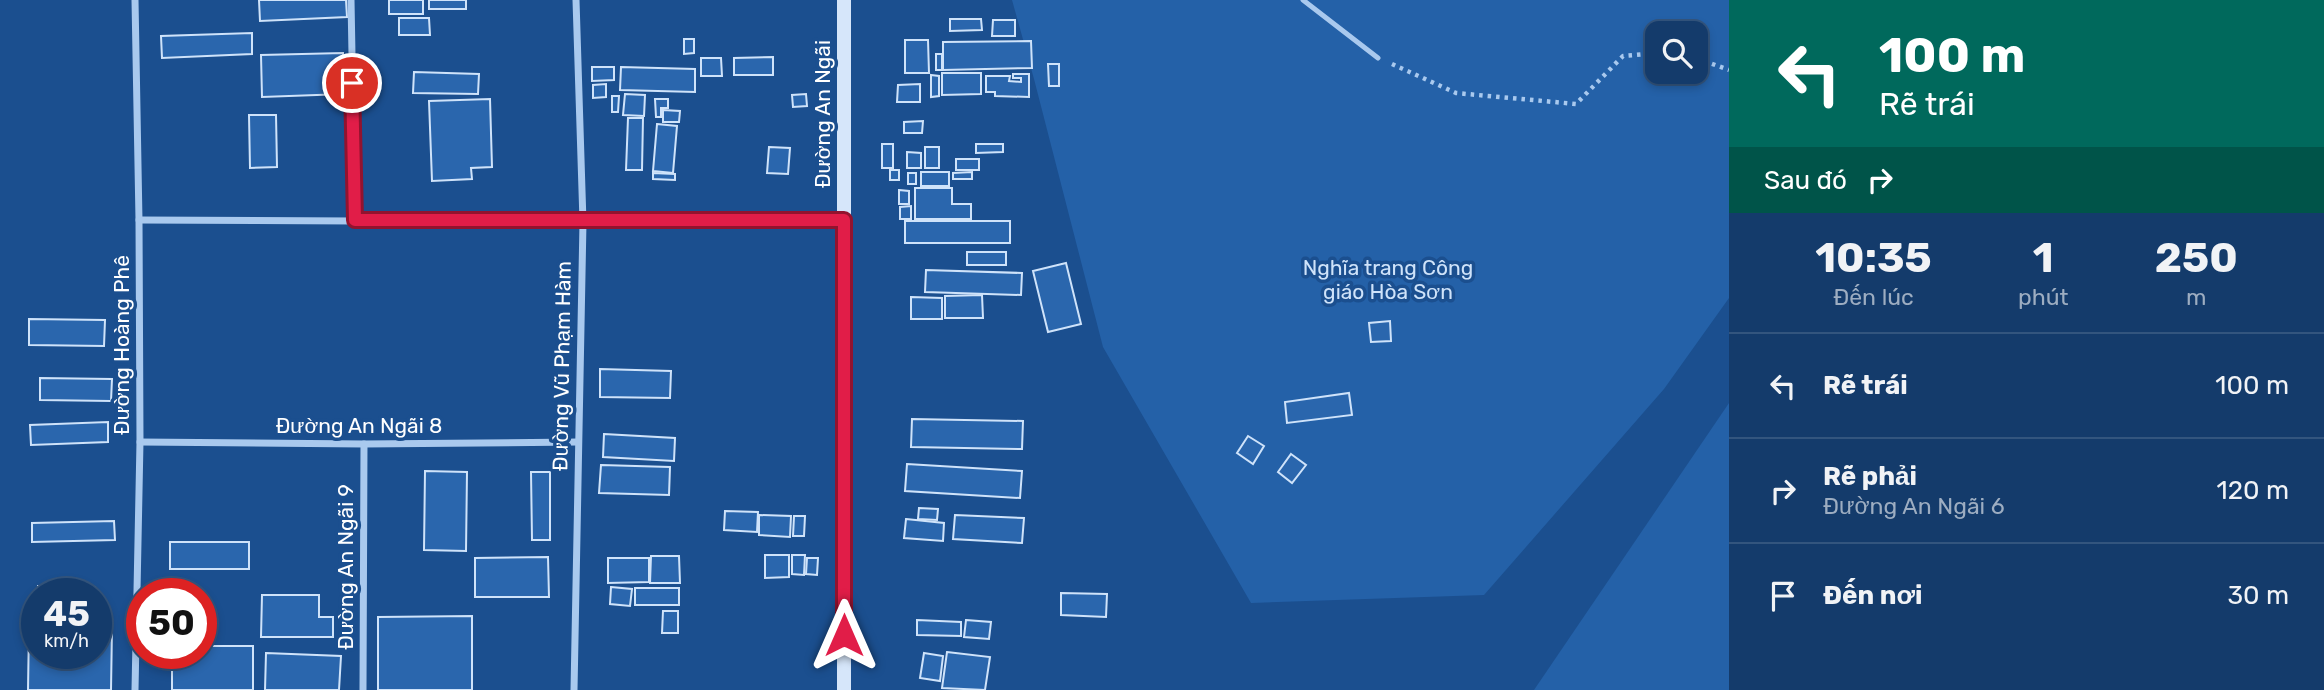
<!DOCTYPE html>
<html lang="vi">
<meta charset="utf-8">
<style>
body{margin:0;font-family:Rubik,sans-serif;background:#214673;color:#f1f3f6;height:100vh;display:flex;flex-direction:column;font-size:26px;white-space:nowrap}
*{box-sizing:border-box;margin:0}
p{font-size:23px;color:#9dadc1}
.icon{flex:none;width:38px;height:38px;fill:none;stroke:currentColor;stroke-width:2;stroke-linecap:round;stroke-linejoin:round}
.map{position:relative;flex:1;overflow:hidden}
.sheet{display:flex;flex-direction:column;background:#143b6b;width:595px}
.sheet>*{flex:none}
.hud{background:#00695c;color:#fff;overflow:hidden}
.controls{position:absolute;left:1645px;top:21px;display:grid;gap:14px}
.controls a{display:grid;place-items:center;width:63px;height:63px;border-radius:14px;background:#143b6b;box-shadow:0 4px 10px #0003,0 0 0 2px #33557e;font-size:35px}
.speed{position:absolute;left:21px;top:578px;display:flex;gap:14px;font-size:35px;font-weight:700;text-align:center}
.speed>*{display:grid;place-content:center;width:91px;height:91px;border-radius:50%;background:#143b6b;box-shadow:0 4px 10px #0003,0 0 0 2px #33557e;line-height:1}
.speed small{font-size:18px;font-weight:400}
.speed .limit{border:10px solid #d22;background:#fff;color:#111}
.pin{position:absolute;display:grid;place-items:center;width:60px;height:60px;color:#fff;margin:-30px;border:4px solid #fff;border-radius:50%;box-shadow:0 2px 7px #0007}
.me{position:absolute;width:77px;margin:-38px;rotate:0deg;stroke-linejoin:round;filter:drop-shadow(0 0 5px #0008)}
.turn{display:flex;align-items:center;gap:24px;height:147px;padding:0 35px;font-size:32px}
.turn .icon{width:91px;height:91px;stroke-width:2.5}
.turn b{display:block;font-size:49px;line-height:60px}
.then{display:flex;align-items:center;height:66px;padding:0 35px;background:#0003;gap:14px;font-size:26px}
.eta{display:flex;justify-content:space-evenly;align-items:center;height:119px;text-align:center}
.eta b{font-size:42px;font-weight:700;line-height:49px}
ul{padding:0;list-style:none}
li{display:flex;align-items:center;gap:21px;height:105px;padding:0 35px;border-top:2px solid #33557e}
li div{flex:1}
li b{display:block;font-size:26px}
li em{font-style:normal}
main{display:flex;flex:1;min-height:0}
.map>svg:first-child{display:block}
</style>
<main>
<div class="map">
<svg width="1729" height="690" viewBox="0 0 1729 690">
<rect width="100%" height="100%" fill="#1b4f8f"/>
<!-- green -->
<g fill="#2461a8" fill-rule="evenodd">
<path d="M1012 0H1729V298L1664 389 1484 595 1251 603 1103 347 1034 79ZM1657 33H1696V72H1657Z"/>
<path d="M1729 403V690H1534Z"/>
</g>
<!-- building -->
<g fill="#2a66ad" stroke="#cfe3fa" stroke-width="2">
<path d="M259 0H346L347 17 260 21Z"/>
<rect x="389" y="0" width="34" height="14"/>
<rect x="429" y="0" width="37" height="9"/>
<path d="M399 18H429L430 35H399Z"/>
<path d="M950 19H981L982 30 950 31Z"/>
<path d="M993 20H1015V36H992Z"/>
<path d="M252 33V54L162 58 161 36Z"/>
<path d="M684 39H694V53L684 54Z"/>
<path d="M905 40H928L929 73H905Z"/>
<path d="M1031 41 1032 68 943 70V42Z"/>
<path d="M343 53 344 94 262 97 261 55Z"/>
<rect x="936" y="54" width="6" height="16"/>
<path d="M773 57V75H734V58Z"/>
<path d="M701 58H721L722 76H701Z"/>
<path d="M1048 64H1059V86H1049Z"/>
<path d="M592 67H614V80L592 81Z"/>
<path d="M621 67 695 69V92L620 90Z"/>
<path d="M414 72 479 74 478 94 413 93Z"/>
<path d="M942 73H981V94L942 95Z"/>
<path d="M1013 74H1029V97L995 96V92H986V76H1010L1009 81 1021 82V78H1013Z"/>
<path d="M931 75 939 76V96L931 97Z"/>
<path d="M606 84V97L593 98V85Z"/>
<path d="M920 84V102H897L898 85Z"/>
<path d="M625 94 645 95 644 116 623 115Z"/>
<path d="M806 94 807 106 793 107 792 95Z"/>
<path d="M612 96H619L618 112H612Z"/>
<path d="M490 99 492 167 471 168 472 179 432 181 429 101Z"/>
<path d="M655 99H668V108H661V117H656Z"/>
<path d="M663 110 680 111 679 122H663Z"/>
<path d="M249 115H276L277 167 250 168Z"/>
<path d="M628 118H643L642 170H626Z"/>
<path d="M923 121 922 133H904V122Z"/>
<path d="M657 124 677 126 673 173 653 171Z"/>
<rect x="882" y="144" width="11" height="24"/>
<path d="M976 144H1003V152L976 153Z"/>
<path d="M769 147 790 148 788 174 767 173Z"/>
<rect x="925" y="147" width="14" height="21"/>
<path d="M907 152 921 153V168H907Z"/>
<rect x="956" y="159" width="23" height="11"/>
<rect x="890" y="170" width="9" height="10"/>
<rect x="921" y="172" width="28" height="14"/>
<path d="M972 172V179H953V173Z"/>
<path d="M653 173 675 174V180L653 179Z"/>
<rect x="908" y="173" width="8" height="11"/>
<path d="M915 188H952V204H971V219H915Z"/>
<path d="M899 190 909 191V204H899Z"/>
<path d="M911 206V219H900V207Z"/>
<rect x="905" y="221" width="105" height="22"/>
<rect x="967" y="252" width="39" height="13"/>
<path d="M1066 263 1081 324 1048 332 1033 271Z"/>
<path d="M926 270 1022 273 1021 295 925 292Z"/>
<path d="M982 295 983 318H945V296Z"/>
<path d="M911 297 942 298V319H911Z"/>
<path d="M29 319 105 320 104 346 29 345Z"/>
<path d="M1390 321 1391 341 1371 342 1369 323Z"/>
<path d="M600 369 671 371 670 398 600 397Z"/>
<path d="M40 378 112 379 111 401 40 400Z"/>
<path d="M1349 393 1352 415 1287 423 1285 402Z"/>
<path d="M912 419 1023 421 1022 449 911 447Z"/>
<path d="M108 422V442L31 445 30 425Z"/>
<path d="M604 434 675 438 674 461 603 457Z"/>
<path d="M1248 436 1264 446 1253 464 1237 453Z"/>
<path d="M1291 454 1306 465 1292 483 1278 472Z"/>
<path d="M907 464 1022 471 1020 498 905 491Z"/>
<path d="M601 465 670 467 669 495 599 493Z"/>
<path d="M425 471 467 472 466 551 424 550Z"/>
<path d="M531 472H550V540H532Z"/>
<path d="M919 508 938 509 937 520 918 519Z"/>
<path d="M725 511 758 512 757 532 724 530Z"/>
<path d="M759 515 791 516 790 537 759 535Z"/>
<path d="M955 515 1024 518 1022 543 953 539Z"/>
<path d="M794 516H805L804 536H793Z"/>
<path d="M906 519 944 523 943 541 904 538Z"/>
<path d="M114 521 115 540 32 542V523Z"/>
<rect x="170" y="542" width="79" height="27"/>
<path d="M765 555H789V577L765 578Z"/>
<path d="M792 555H805L804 575 792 574Z"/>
<path d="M651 556H679L680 583H650Z"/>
<path d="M548 557 549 597H475V558Z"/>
<path d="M608 558H649V582L608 583Z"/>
<path d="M807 558H818L817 575 806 574Z"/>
<path d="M38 586 95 587V593H38Z"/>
<path d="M611 587 632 589 630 606 610 604Z"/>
<rect x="635" y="588" width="44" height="17"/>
<path d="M1061 593 1107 594 1106 617 1061 615Z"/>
<path d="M262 595H319V617H333V637H261Z"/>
<path d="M663 611H678V633H662Z"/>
<path d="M472 616V690H378V617Z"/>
<path d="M917 620 961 622V636L917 635Z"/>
<path d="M966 620 991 622 989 639 964 637Z"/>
<path d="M29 626H37V653H96V627H112L111 690H28Z"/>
<path d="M201 646H253V690H172V653H201Z"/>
<path d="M947 652 990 657 985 690 942 688Z"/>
<path d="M266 653 341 656 339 690H265Z"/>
<path d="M924 653 943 656 940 681 920 678Z"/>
</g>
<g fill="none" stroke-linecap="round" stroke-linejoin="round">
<!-- path -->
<g stroke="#a9c9ee" stroke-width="4.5" stroke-dasharray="3.5 5" stroke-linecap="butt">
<path d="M1696 58 1729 70"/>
<path d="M1392 64 1456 93 1576 104 1623 56 1657 53"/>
</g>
<!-- lane -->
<path stroke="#a9c9ee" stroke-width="5" d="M1303 0 1378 58"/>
<!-- street -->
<g stroke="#a9c9ee" stroke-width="7">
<path d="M351 0 355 220"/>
<path d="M139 220 583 222 844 220"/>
<path d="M140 442 364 444 578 442"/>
<path d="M135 690 140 442 139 220 135 0"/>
<path d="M363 690 364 444"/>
<path d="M574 690 583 222 576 0"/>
</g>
<!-- secondary -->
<path stroke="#d6e6fa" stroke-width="14" d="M844 0V690"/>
</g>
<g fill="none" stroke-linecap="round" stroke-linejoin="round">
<defs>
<path id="route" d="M352 83 355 220H844V635"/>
</defs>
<!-- route casing -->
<use href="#route" stroke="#92132f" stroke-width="18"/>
<!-- route -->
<use href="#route" stroke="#e11d48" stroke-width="12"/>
</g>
<g text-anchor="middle" stroke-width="7" stroke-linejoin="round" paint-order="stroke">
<!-- street labels -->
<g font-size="21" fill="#fff" stroke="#1b4f8f">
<text transform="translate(823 114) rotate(-90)" y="7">Đường An Ngãi</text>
<text transform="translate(122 345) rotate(-90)" y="7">Đường Hoàng Phê</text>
<text transform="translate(562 366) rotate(-89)" y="7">Đường Vũ Phạm Hàm</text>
<text x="359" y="433">Đường An Ngãi 8</text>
<text transform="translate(346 567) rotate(-90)" y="7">Đường An Ngãi 9</text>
</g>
<!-- park labels -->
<g font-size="21" fill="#cfe3fa" stroke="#1b4f8f">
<text x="1388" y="275">Nghĩa trang Công<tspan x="1388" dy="24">giáo Hòa Sơn</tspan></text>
</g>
</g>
</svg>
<div class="controls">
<a><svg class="icon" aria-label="search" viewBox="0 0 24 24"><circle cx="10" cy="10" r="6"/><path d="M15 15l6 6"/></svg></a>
</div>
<div class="speed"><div>45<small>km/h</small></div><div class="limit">50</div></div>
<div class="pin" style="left:352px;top:83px;background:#d93025"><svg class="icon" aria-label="arrive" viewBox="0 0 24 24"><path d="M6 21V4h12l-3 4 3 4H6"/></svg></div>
<svg class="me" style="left:844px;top:635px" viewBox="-20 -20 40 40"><path d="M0-17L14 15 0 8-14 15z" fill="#e11d48" stroke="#fff" stroke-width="4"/></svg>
</div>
<section class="sheet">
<div class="hud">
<div class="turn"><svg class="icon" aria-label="left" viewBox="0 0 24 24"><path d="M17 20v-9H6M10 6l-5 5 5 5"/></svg><div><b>100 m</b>Rẽ trái</div></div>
<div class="then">Sau đó<svg class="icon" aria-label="right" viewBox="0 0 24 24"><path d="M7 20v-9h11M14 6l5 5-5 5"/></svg></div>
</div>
<div class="eta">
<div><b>10:35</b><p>Đến lúc</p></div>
<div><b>1</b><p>phút</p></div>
<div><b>250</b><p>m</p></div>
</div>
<ul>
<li><svg class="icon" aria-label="left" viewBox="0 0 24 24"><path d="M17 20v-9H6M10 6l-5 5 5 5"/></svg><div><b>Rẽ trái</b></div><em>100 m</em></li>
<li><svg class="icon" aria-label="right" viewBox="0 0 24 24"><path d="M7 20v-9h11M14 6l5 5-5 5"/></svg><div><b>Rẽ phải</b><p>Đường An Ngãi 6</p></div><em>120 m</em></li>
<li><svg class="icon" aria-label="arrive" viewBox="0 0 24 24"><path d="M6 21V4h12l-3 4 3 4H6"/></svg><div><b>Đến nơi</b></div><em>30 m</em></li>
</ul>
</section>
</main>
